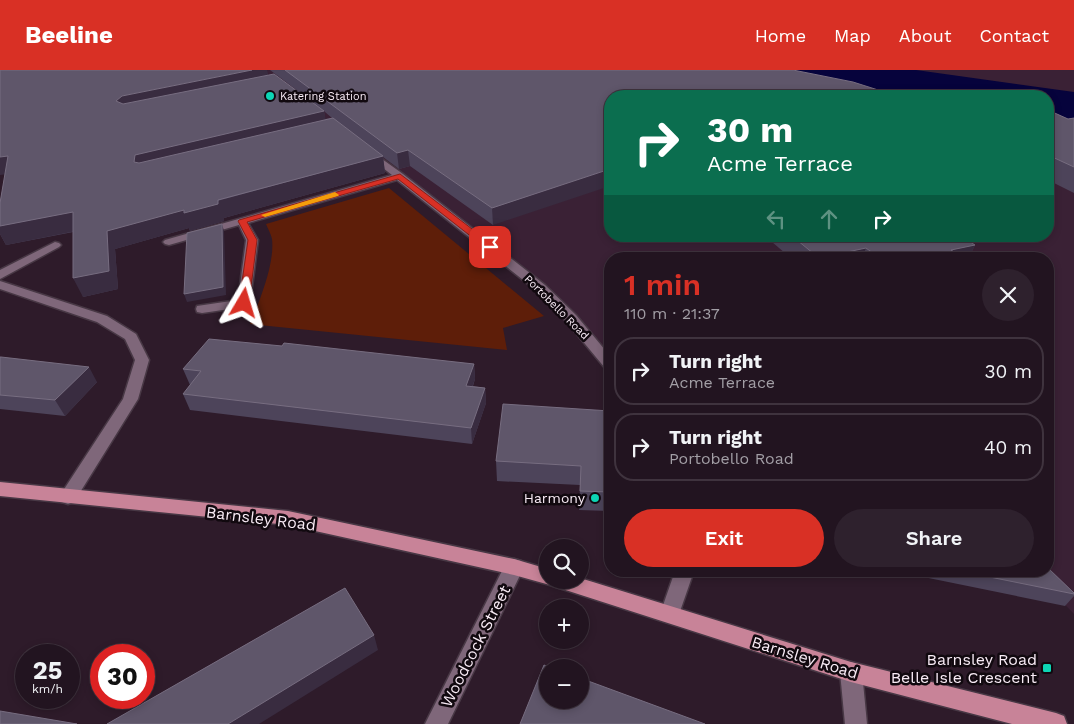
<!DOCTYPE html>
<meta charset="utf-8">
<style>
body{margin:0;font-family:"Work Sans",sans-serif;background:#2e212d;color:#f1f3f6;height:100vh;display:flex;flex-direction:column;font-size:19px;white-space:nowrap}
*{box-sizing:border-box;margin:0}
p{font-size:16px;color:#a29ea5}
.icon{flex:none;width:28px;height:28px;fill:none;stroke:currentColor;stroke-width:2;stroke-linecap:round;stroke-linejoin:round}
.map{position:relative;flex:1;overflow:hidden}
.drawer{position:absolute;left:604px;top:182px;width:450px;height:325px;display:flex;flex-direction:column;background:#221420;border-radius:20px;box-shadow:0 2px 8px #0003,0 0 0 1px #3f333e}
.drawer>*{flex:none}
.banner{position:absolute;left:604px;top:20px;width:450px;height:152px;border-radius:20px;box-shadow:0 2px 8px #0003,0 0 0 1px #3f333e;background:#0b6e4f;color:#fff;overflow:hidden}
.tools{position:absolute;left:539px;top:469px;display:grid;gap:10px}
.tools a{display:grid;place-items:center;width:50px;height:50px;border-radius:50%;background:#221420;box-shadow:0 2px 8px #0003,0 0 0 1px #3f333e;font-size:25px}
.speed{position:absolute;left:15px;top:574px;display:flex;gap:10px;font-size:25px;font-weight:700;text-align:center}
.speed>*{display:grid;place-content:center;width:65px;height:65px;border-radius:50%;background:#221420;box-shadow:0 2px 8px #0003,0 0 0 1px #3f333e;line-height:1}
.speed small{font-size:12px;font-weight:400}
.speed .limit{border:8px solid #d22;background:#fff;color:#111}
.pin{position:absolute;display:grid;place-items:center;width:42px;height:42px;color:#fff;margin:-21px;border-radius:10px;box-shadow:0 2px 8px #0006}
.me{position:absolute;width:55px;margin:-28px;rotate:7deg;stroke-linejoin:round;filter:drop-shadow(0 0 4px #0008)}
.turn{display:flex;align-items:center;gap:18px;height:105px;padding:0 20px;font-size:22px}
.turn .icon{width:65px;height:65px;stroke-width:2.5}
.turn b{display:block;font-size:35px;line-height:42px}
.lanes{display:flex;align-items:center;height:48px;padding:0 20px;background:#0003;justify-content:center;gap:25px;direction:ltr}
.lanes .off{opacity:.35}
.round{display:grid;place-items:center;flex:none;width:52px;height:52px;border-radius:26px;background:#2e212d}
.overview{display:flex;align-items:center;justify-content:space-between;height:85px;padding:0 20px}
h1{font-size:30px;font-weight:600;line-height:38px;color:#d93025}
.cta{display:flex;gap:10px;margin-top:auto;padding:10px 20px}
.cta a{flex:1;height:58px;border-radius:30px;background:#d93025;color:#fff;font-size:20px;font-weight:600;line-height:58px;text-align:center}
.cta a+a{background:#2e212d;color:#f1f3f6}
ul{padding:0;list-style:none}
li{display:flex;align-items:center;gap:15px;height:68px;margin:0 10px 8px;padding:0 10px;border:2px solid #3f333e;border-radius:20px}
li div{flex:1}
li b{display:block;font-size:19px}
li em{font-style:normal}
header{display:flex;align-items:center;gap:30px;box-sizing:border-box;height:70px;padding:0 25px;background:#d93025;color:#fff}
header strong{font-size:24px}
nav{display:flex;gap:28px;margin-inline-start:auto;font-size:18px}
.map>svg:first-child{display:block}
</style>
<header>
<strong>Beeline</strong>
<nav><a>Home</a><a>Map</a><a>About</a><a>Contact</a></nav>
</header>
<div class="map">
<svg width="1074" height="654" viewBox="0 0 1074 654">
<rect width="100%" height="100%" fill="#2e1b2a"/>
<!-- built -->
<g fill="#3a2135">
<path d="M263 0H755L610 26V166H1048V48L1074 51V544L1032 501H1048V189H610V295L571 248 478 167Z"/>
<path d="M834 0H1074V37L1048 26Z"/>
</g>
<!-- green -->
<path fill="#5e1e09" d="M389 118 544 246 503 258 507 280 250 254C259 232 275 194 272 169 271 164 268 159 266 154Z"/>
<!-- water -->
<path fill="#06033c" d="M755 0H916L1074 22V51L1048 48V26H894Z"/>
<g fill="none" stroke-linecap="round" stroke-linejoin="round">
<defs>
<g id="street">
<path d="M368 79 403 104 545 215 576 245 610 286V300L605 298 566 251 537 221 397 110 248 153 258 170 250 233 244 237 202 243 197 242 196 239 197 236 238 230 246 170 239 155 169 175 165 174 163 172 165 170 392 105 365 84 363 82Z"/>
<path d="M55 172 59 173 61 175 59 177 0 209V200Z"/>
<path d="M0 211 107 246 136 264 149 290 138 329 74 432 68 434 62 432 59 427 123 329 135 290 125 269 97 252 0 219Z"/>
<path d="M514 489 521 491 524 497 448 654H425L507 491Z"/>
<path d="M675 501H694L677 550 670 553 663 550 660 544Z"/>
<path d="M851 592 859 595 862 602 867 654H845L840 602 843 595Z"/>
</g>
<path id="primary" d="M0 412 288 441 514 489 548 499V510H580V508L851 592 1056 643 1064 646 1067 654H1012L851 612 550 515 514 505 288 455 0 426Z"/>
</defs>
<!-- street casing -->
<use href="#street" stroke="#483845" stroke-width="3"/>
<!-- primary casing -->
<use href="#primary" stroke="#483845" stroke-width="3"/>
<!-- street -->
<use href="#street" fill="#7f677a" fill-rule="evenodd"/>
<!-- primary -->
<use href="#primary" fill="#c88398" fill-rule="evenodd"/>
</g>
<!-- wall -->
<g fill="#4d445a" fill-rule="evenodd">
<path d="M270 0H793L610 26 493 155 410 96 399 99 383 87 385 103 224 148V151L190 161 189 158 115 179 118 219 83 227 73 162 6 175 0 164V133L5 104 268 5 315 34ZM324 41 325 42 332 48 325 49Z"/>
<path d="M1048 40 1068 49 1074 48V123L1048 110Z"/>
<path d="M715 166H739L725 172Z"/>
<path d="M765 166H961L975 175 968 189H792Z"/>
<path d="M282 276 474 294 475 309 473 316 485 318 486 333 472 374 190 340 183 324 190 315 183 299Z"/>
<path d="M0 287 97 312 65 346 0 339Z"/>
<path d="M610 341V441L579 440 580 415 497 411 496 391Z"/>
<path d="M903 501H1048L1074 523V526L1065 536 904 503Z"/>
</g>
<!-- shaded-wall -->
<g fill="#392c40">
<path d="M252 0H267L270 11 128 41 116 31 122 26Z"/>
<path d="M324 41 327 56 142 101 134 92 135 85Z"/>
<path d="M408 80 410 96 399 99 397 83Z"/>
<path d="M8 86 16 103 0 105V87Z"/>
<path d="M383 86 385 103 224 148V151L190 161 189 158 115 179 118 219 83 227 73 208 107 161Z"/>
<path d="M610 99V116L493 155 492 138Z"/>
<path d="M73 142 81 160 6 175 0 164V156Z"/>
<path d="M222 154 224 161 226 225 187 232 184 224Z"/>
<path d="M726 166H739L725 172Z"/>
<path d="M975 175 968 189H947L951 180Z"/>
<path d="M866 178 862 189H819V188Z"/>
<path d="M896 186 895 189H882Z"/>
<path d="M474 294 475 309 467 331 466 316Z"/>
<path d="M89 297 97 312 65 346 55 330Z"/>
<path d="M485 318 486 333 472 374 471 358Z"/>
<path d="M374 565 378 580 259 654H228Z"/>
</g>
<!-- building -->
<g fill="#5f566a" stroke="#776d80">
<path d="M0 0H252L122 26 116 31 123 34 274 4 324 41 135 85 134 92 139 93 333 48 383 86 218 130V134L184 143V140L107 161 109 201 73 208V142L0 156V133L8 86 0 87Z"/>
<path d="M285 0H793L853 12 897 26H610V99L492 138 408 80 397 83Z"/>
<path d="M1048 40 1068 49 1074 48V97L1048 85Z"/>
<path d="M222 154 223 217 184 224 187 163Z"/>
<path d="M792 166H961L975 175 951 180 965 189H900L896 186 881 189 866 178 819 188Z"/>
<path d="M209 269 282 276 284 273 474 294 466 316 485 318 471 358 183 324 201 301 183 299Z"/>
<path d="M0 287H1L89 297 55 330 0 325Z"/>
<path d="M503 334 610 341V422L580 421 581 396 496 391Z"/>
<path d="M1048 498 1074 523V524L960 501H1048Z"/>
<path d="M345 518 374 565 228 654H107Z"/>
<path d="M544 595 551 598H548V630H580V608L705 654H520Z"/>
<path d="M0 641 77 654H0Z"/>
</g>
<!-- route -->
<path fill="#d93025" stroke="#8d1f18" d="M400 104 493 175V179H487L398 109 247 152 257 170 249 233 248 235H241L239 233 248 170 238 151 239 150Z"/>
<!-- slow -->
<path fill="#f59e0b" d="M335 122 339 125 338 126 265 147 261 145Z"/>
<!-- markers -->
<g fill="#0dd5b5" stroke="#11090f" stroke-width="2">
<circle cx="270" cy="26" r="5"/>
<circle cx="595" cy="428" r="5"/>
<rect x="1042" y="593" width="10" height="10" rx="2.5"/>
</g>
<g text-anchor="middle" stroke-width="5" stroke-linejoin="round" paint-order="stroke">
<!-- far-poi labels -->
<g font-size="11" fill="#f8ebf5" stroke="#11090f" text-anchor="start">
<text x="280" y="30">Katering Station</text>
</g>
<!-- far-street labels -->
<g font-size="11" fill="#f8ebf5" stroke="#11090f">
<text transform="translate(557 237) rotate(45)" y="4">Portobello Road</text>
</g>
<!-- poi labels -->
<g font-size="14" fill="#f8ebf5" stroke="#11090f" text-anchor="end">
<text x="585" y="433">Harmony</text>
</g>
<!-- near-street labels -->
<g font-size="16" fill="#f8ebf5" stroke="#11090f">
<text transform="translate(261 448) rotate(7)" y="6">Barnsley Road</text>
<text transform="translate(475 576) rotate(-63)" y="6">Woodcock Street</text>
<text transform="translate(805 587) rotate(17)" y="6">Barnsley Road</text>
</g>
<!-- near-poi labels -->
<g font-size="16" fill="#f8ebf5" stroke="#11090f" text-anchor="end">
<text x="1037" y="595">Barnsley Road<tspan x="1037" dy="18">Belle Isle Crescent</tspan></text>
</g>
</g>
</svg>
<div class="tools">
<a><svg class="icon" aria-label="search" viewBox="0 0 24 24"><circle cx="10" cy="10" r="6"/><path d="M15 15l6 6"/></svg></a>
<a>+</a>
<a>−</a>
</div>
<div class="speed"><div>25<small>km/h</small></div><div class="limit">30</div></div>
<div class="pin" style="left:490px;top:177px;background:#d93025"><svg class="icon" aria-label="arrive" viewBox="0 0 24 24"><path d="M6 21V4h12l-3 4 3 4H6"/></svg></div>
<svg class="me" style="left:244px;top:233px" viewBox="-20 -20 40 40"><path d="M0-17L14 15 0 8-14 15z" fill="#d93025" stroke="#fff" stroke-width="4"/></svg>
<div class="banner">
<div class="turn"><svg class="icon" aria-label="right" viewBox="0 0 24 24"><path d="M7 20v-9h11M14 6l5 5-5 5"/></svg><div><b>30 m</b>Acme Terrace</div></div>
<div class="lanes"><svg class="icon off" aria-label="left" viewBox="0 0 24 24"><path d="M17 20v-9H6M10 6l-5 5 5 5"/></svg><svg class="icon off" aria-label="ahead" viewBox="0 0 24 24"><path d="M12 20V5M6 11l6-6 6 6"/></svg><svg class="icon" aria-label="right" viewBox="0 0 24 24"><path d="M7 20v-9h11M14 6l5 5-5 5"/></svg></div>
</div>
<section class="drawer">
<div class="overview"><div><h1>1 min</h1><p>110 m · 21:37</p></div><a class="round"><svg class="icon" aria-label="close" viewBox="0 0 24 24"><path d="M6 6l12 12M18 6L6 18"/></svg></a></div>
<ul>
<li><svg class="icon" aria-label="right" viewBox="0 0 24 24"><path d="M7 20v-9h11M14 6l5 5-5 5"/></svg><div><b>Turn right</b><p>Acme Terrace</p></div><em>30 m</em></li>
<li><svg class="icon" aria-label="right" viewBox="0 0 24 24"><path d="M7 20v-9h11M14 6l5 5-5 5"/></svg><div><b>Turn right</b><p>Portobello Road</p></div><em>40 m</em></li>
</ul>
<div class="cta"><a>Exit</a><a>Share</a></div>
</section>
</div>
